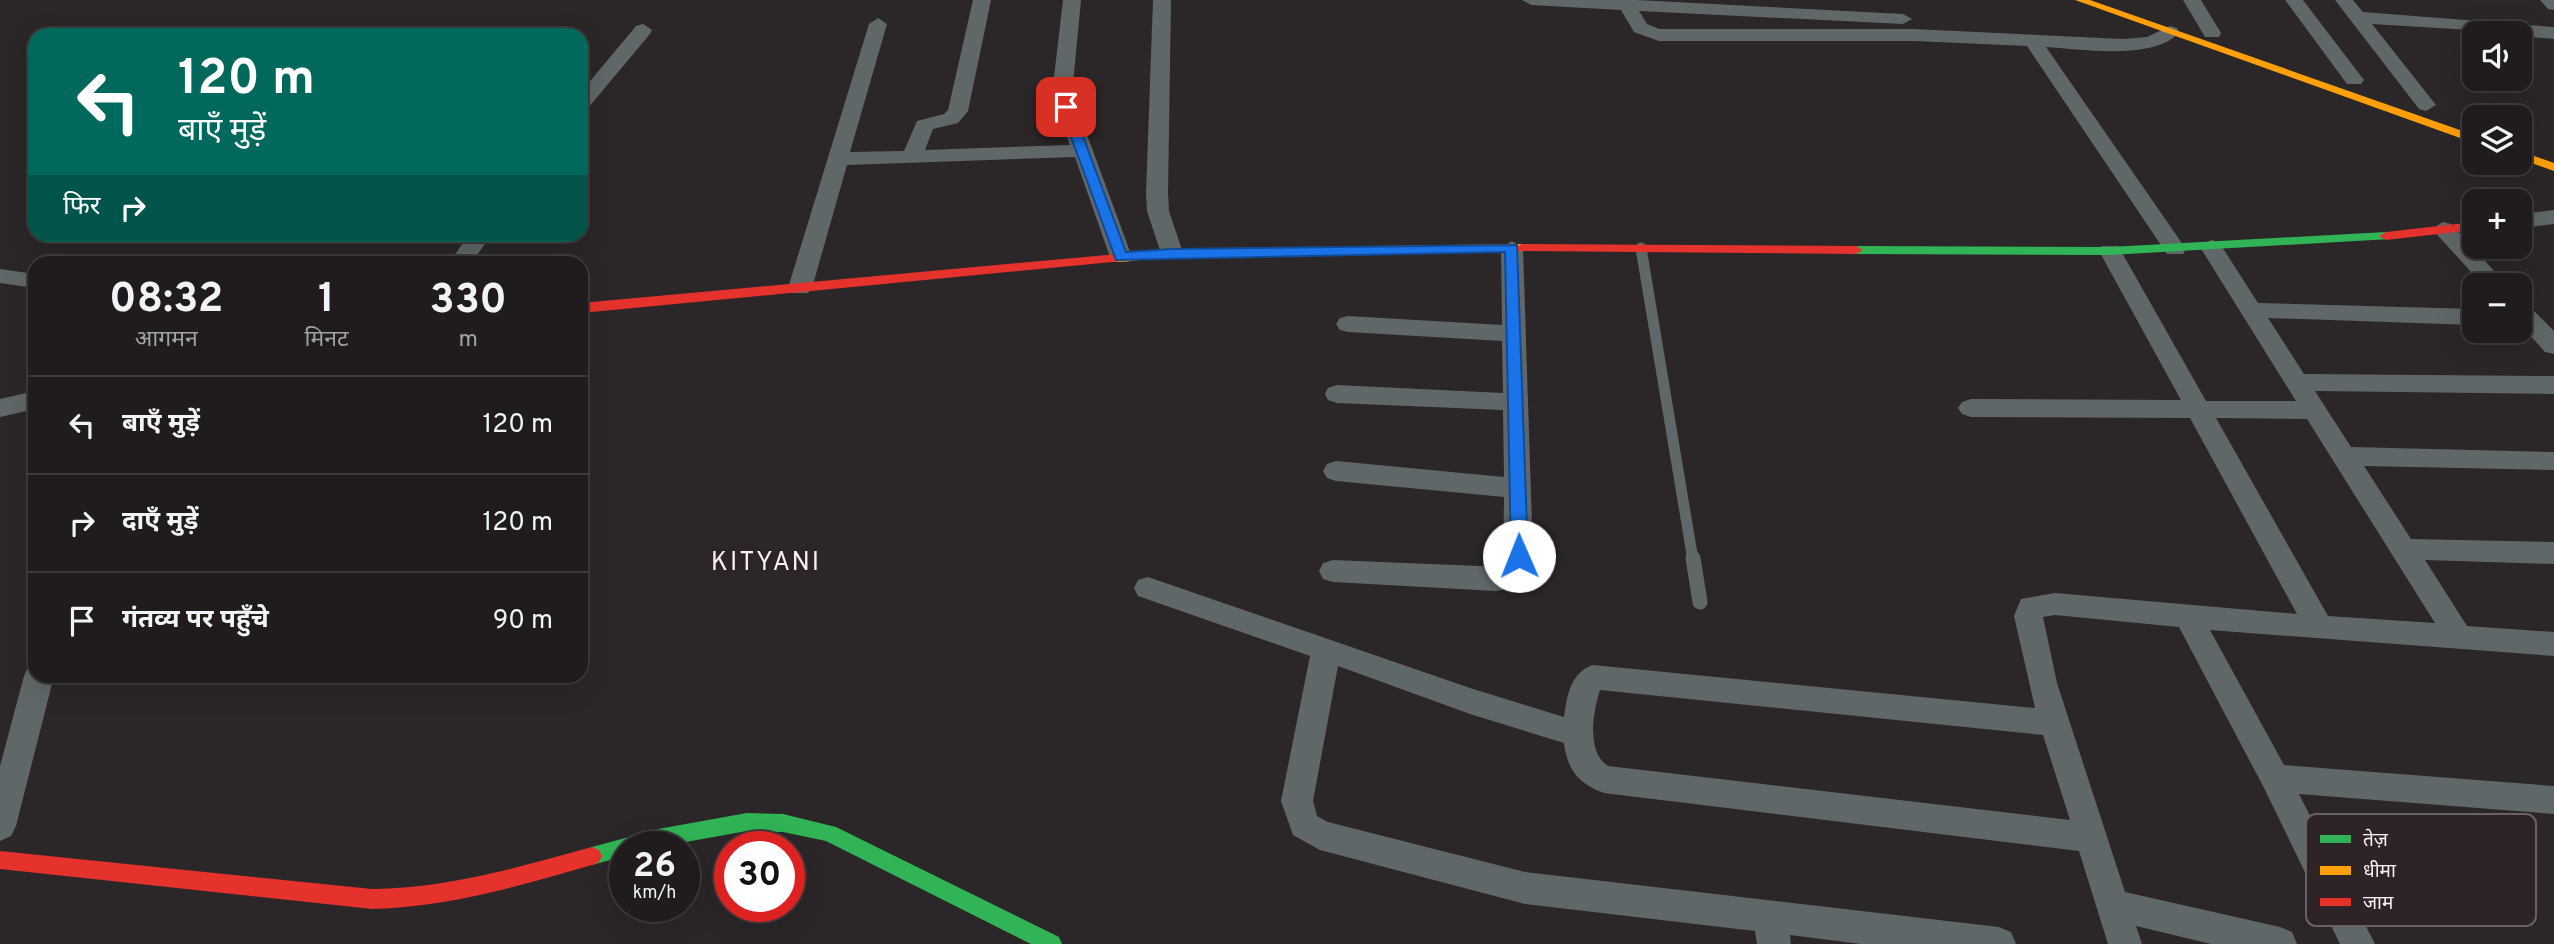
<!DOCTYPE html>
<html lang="hi">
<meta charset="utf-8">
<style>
body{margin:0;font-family:Overpass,"Noto Sans Devanagari",sans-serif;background:#2d292a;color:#f1f3f6;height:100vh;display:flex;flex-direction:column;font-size:26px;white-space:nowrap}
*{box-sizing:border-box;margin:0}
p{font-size:23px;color:#a2a1a4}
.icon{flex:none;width:38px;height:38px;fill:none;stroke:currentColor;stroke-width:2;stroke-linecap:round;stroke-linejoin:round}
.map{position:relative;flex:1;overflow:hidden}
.side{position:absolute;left:28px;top:256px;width:560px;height:427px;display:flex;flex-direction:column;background:#201c1d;border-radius:21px;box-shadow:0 7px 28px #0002,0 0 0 2px #3d3a3b}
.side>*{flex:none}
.hud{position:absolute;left:28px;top:28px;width:560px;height:214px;border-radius:21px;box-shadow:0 7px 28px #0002,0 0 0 2px #3d3a3b;background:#00695c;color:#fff;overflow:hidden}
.fabs{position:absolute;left:2462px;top:21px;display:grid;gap:14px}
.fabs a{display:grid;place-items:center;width:70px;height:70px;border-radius:14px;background:#201c1d;box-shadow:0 7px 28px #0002,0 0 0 2px #3d3a3b;font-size:35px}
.speed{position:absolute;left:609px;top:831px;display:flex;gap:14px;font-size:35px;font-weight:700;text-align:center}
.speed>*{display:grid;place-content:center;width:91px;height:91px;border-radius:50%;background:#201c1d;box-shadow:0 7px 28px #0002,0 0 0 2px #3d3a3b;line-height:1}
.speed small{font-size:18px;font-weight:400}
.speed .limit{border:10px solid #d22;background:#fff;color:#111}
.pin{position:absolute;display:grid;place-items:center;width:60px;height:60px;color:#fff;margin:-30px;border-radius:14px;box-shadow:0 4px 10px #0006}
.me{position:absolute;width:77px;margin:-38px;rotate:359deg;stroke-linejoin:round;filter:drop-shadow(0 0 5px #0008)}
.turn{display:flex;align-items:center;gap:24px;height:147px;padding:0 35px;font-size:32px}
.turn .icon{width:91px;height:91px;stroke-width:2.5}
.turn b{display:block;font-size:49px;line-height:60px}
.then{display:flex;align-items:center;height:66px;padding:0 35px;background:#0003;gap:14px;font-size:26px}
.eta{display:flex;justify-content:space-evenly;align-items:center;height:119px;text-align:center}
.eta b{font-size:42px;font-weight:700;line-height:49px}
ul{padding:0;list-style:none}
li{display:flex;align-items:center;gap:21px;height:98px;padding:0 35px;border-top:2px solid #3d3a3b}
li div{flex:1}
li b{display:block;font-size:26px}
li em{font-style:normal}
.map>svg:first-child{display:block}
</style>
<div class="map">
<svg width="2554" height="944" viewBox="0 0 2554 944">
<rect width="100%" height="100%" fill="#2b2627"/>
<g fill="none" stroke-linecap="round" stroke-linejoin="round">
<!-- lane-far1 -->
<path stroke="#606769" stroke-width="11" d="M1641 248 1693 560"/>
<!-- lane -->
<path stroke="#606769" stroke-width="15" d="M1693 558 1700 602"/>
<!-- street -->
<g fill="#606769" fill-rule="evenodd">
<path d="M973 0H991L968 111 958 123 933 129 925 150 1070 145 1052 94 1063 0H1081L1072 94 1132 257 1129 262H1113L1110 257 1075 157 847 165 812 288 808 293H792L788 288 869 24 878 18 887 24 850 152 904 151 917 121 944 114 948 110Z"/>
<path d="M1153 0H1171L1168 193 1169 211 1183 253 1180 258H1164L1161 253 1147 211 1146 193Z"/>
<path d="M1522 0H1637L1903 14 1912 19 1903 24 1639 11 1647 24 1659 29H1914L2123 39 2147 37 2170 26 2177 28 2179 32C2156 61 2080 49 2046 47L2186 249 2183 254H2167L2027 46 1914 41H1659L1634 32 1621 10 1531 5Z"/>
<path d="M2183 0H2201L2221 33 2219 37H2205Z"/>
<path d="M2285 0H2303L2364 80 2361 84H2347Z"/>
<path d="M2335 0H2353L2363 12 2554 27V39L2520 36V33L2372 24 2436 105 2426 111 2419 109Z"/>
<path d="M2540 0H2554V10L2548 9Z"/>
<path d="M643 24 652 30 650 34 588 108 581 110V92L636 26Z"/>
<path d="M2554 210V224L2520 228V214Z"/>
<path d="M2443 222 2451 224 2507 285H2483L2432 229Z"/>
<path d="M469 234H492L472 262H450Z"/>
<path d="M2211 240 2219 242 2258 303 2474 309V325L2268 318 2304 374 2554 376V394L2315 391 2351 447 2554 452V470L2364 466 2411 539 2554 542V564L2425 560 2467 626 2554 632V656L2210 630 2284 765 2554 786V814L2299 794 2375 944H2340L2264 788 2179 627 2055 615 2043 617 2057 683 2125 892 2280 927 2292 932 2297 944H2211L2136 926 2142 944H2108L2079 851 1604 793C1579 784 1567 770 1564 743L1470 714 1338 666 1313 801 1317 816 1328 822 1525 872 1999 927 2011 932 2016 944H1861L1790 935 1791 944H1757L1755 931 1525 904 1320 850 1293 835 1281 801 1310 656 1138 596 1134 588 1138 580 1148 577 1470 688 1564 717C1567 695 1571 672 1593 665L2035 708 2014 616 2021 599 2055 593 2297 614 2190 418 1971 417 1962 414 1958 408 1962 402 1971 399 2181 400 2099 251 2102 246H2118L2121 251 2206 401H2296L2200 247ZM2216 418 2307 419 2435 623 2328 616ZM1600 690 2043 735 2070 820 1608 766C1586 752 1593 712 1600 690Z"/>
<path d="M1512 241 1523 248 1533 556C1529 581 1521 587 1496 591L1333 582 1323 579 1319 571 1323 563 1333 560 1503 567 1504 497 1336 481 1327 478 1323 471 1327 464 1336 461 1504 477 1503 410 1337 403 1328 400 1325 394 1328 388 1337 385 1503 393 1502 341 1348 332 1340 330 1336 324 1340 318 1348 316 1502 325 1501 248Z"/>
<path d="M0 269 35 274V288L0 283Z"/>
<path d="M2520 302 2528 305 2554 331V354L2545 352 2520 324Z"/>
<path d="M35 391V409L0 417V399Z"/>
<path d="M35 665V676H54L16 826 11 836 0 841V766L24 676 28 667Z"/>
</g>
<!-- fast -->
<g fill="#30b455" fill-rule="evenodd">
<path d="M2386 232 2391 233V239L2110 255 1856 254 1849 250 1856 246 2110 247Z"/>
<path d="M747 813 783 814 836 827 1059 937 1062 944H1031L826 841 783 832 747 831 658 847H625V856L592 865 585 862 582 856 585 850 592 847 658 829Z"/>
</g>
<!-- slow -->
<g fill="#ff9f0a" fill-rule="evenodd">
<path d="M2075 0H2090L2474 135V143Z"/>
<path d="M2520 151 2554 163V171L2520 159Z"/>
<path d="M1522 244 1529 248 1527 251 1172 257 1118 262 1111 258 1118 254 1172 249Z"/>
</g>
<!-- jam -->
<g fill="#e5322d" fill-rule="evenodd">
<path d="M2474 222V230L2386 240 2379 236 2386 232Z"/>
<path d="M1522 244 1856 246 1863 250 1856 254 1517 251 1515 248Z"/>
<path d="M1118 254 1123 255 1125 258 1123 261 581 313V303Z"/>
<path d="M592 847 599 850 602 856 599 862 592 865C519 886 448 907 372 909L0 869V851L372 889C448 888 519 867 592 847Z"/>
</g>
</g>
<!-- route -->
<path fill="#1a73e8" stroke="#114b97" stroke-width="2" d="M1066 103 1072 107 1126 252 1172 249 1517 245 1528 556 1525 561H1513L1511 556 1505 252 1116 260 1060 107Z"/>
<g text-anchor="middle" stroke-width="7" stroke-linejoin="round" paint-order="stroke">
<!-- quarter labels -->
<g font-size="26" letter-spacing="2" fill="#f8f0f2" stroke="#2e2326">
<text x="766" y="570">KITYANI</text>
</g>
</g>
<!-- legend -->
<rect x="2306" y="814" width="230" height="112" rx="10" fill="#2e2326" stroke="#6b6063" stroke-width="2"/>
<rect x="2320" y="835" width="31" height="8" fill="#30b455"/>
<rect x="2320" y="866" width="31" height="9" fill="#ff9f0a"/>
<rect x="2320" y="898" width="31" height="8" fill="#e5322d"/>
<g font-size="19" fill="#f8f0f2">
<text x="2363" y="846">तेज़</text>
<text x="2363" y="877">धीमा</text>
<text x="2363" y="909">जाम</text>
</g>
</svg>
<div class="fabs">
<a><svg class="icon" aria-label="sound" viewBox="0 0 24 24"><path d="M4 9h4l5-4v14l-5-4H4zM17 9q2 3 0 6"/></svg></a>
<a><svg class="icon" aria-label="layers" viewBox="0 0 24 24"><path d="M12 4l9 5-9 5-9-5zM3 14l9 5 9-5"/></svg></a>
<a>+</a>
<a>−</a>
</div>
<div class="speed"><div>26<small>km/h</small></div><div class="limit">30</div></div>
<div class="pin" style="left:1066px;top:107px;background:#d93025"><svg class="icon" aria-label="arrive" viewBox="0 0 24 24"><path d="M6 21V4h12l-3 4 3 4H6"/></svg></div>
<svg class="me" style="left:1519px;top:556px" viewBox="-20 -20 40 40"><circle r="19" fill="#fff"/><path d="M0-13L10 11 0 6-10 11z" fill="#1a73e8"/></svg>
<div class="hud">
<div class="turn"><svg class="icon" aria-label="left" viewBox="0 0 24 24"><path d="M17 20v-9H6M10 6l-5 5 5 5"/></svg><div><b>120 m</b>बाएँ मुड़ें</div></div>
<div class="then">फिर<svg class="icon" aria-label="right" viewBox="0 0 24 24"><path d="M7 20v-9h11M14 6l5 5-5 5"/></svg></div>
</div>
<section class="side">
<div class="eta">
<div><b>08:32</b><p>आगमन</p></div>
<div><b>1</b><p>मिनट</p></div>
<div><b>330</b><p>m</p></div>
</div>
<ul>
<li><svg class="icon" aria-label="left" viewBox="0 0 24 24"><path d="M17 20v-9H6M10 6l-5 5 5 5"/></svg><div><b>बाएँ मुड़ें</b></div><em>120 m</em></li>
<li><svg class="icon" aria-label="right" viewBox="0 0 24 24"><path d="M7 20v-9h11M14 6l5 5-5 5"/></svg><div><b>दाएँ मुड़ें</b></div><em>120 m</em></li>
<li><svg class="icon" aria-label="arrive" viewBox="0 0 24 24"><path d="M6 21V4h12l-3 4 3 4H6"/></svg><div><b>गंतव्य पर पहुँचे</b></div><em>90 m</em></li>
</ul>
</section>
</div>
